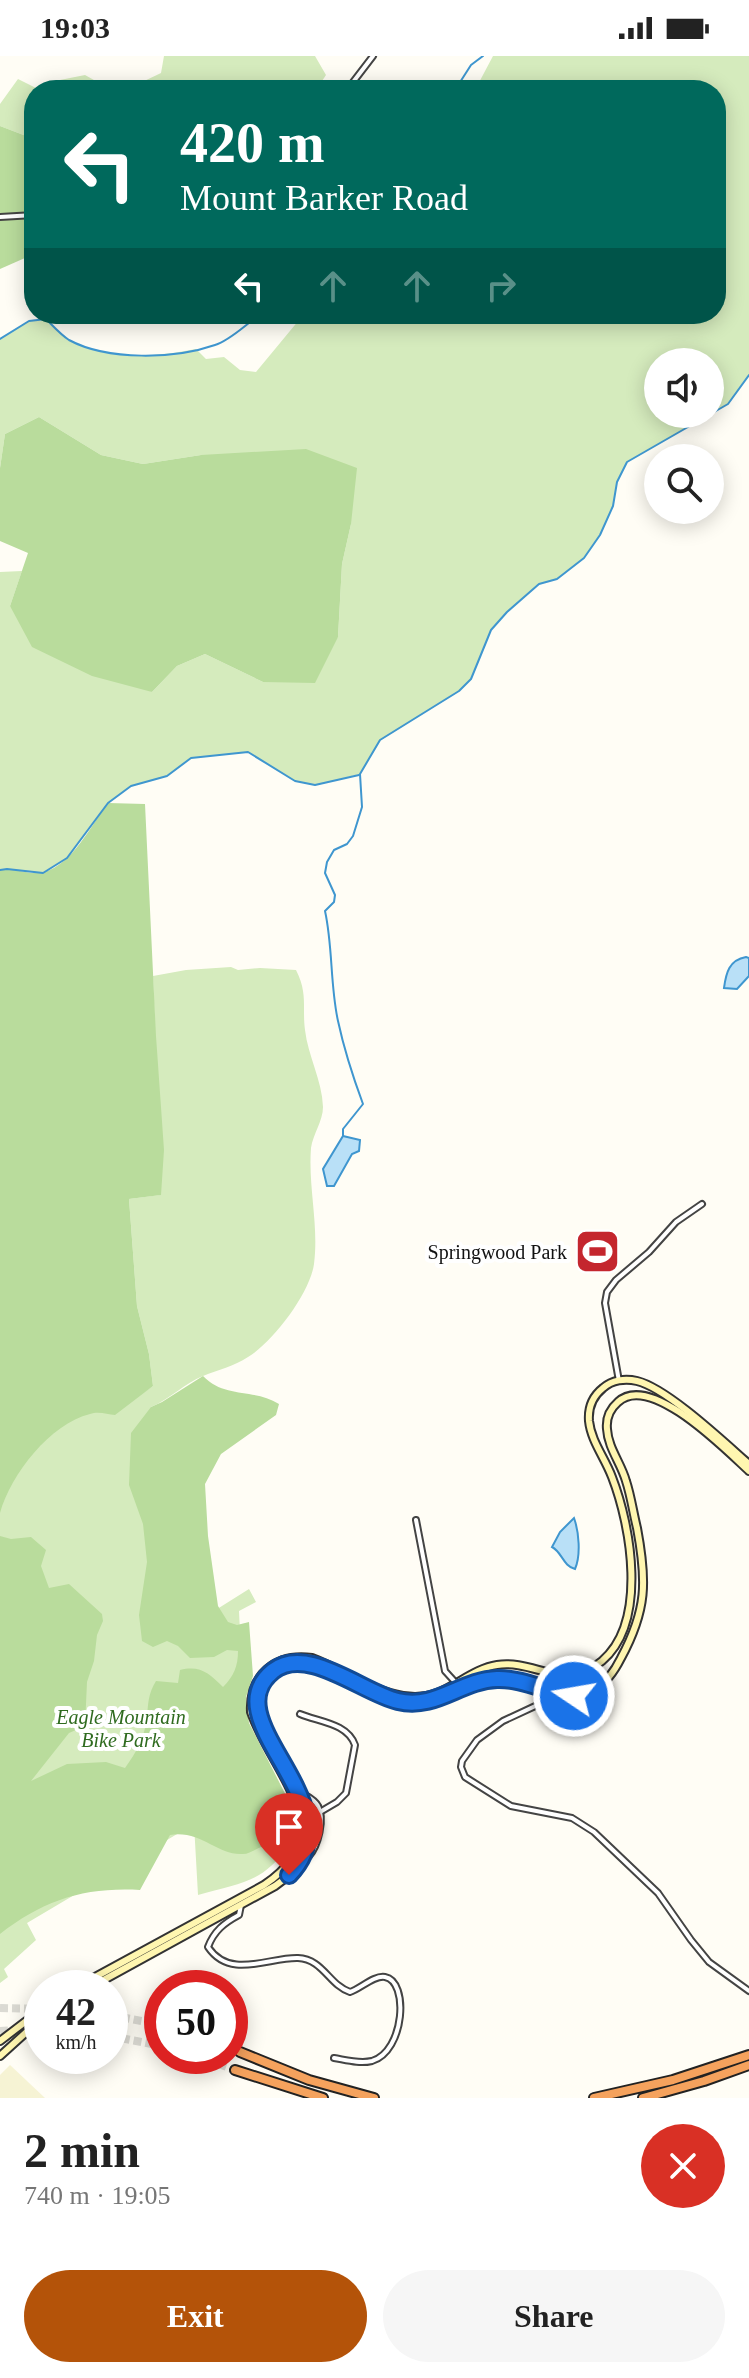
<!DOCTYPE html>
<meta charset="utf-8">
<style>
body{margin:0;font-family:"Times New Roman",serif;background:#f6f6f6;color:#222;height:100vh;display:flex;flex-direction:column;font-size:30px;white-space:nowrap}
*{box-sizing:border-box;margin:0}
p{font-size:26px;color:#767676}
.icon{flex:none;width:44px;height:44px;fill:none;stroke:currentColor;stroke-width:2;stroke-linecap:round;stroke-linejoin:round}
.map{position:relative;height:2042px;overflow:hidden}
.sheet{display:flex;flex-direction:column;background:#fff;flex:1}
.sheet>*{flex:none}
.guide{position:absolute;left:24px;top:24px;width:702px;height:244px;border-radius:32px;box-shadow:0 4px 20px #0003;background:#00695c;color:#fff;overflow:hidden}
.buttons{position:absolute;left:644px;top:292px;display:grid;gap:16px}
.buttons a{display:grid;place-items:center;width:80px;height:80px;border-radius:50%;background:#fff;box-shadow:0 4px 20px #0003;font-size:40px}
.speed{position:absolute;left:24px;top:1914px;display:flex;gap:16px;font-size:40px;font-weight:700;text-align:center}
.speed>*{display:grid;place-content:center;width:104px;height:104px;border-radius:50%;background:#fff;box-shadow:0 4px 20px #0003;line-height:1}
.speed small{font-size:20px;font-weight:400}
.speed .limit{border:12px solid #d22;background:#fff;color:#111}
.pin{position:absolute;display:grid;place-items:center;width:68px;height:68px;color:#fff;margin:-82px -34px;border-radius:50% 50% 50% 0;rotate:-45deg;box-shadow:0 0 8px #0007}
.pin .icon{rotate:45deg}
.me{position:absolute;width:88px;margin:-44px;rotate:282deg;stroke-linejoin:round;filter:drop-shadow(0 0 6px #0008)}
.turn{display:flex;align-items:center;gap:28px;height:168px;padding:0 24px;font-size:36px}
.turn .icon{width:104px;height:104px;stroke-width:2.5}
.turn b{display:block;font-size:56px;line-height:68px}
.lanes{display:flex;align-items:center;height:76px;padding:0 24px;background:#0003;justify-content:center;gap:40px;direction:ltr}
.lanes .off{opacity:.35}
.round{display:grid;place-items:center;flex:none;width:84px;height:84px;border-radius:42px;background:#f6f6f6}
.summary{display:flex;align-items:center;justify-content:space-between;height:136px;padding:0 24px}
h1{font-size:48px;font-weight:700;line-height:60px}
.action{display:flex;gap:16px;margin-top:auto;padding:16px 24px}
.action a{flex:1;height:92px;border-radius:48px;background:#b45309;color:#fff;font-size:32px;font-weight:700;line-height:92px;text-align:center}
.action a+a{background:#f6f6f6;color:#222}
.status{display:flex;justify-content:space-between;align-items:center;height:56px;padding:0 40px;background:#fff;direction:ltr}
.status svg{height:22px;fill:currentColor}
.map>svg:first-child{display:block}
</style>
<div class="status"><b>19:03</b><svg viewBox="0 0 49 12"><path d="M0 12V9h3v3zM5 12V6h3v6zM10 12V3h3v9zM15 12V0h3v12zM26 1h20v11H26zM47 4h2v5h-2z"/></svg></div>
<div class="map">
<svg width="749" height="2042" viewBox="0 0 749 2042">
<rect width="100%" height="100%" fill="#fffdf5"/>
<!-- farmland -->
<path fill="#f6f3d4" d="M10 2009 45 2042H0V2019Z"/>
<!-- green -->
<g fill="#d5ebbd" fill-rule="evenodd">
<path d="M164 0H315L326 19 316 34H44L55 25 85 19 110 33 138 28 161 17Z"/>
<path d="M493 0H749V319L728 348 627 406 617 426 613 450 600 479 584 502 557 523 539 528 507 556 491 574 471 623 459 635 381 684 360 718 315 729 295 725 248 696 191 702 167 720 131 730 108 747 67 802 43 817 7 813 0 814V516L22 515 10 550 152 636 177 610 205 598 263 626 338 581 342 508 351 468 201 399 143 408 101 399 39 361 5 378 0 412V283L29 265 46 263C54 270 62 280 70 284 110 305 155 301 196 293L206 303 224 301 240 314 256 316 304 258H716V34H475ZM658 306H710V358H658Z"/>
<path d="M18 23 40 34H34V83L0 70V48Z"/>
<path d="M231 911 238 914 260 912 296 914C308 938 302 950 305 974 308 1000 322 1024 323 1051 323 1065 313 1078 311 1092 308 1131 319 1169 314 1208 310 1237 273 1286 248 1301 234 1310 218 1314 203 1320 185 1327 170 1343 151 1351L187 1572 249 1533 256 1546 239 1555 244 1659 290 1788C262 1828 242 1826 198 1839L194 1768 27 1867 36 1884 4 1913 8 1921 0 1927V978L155 973 153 920 186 914ZM123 1136 160 1139 129 1143 137 1250 149 1298 153 1330 131 1345Z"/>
</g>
<!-- forest -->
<g fill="#b9dc9c">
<path d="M0 70 34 83V198L0 213Z"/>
<path d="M39 361 101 399 143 408 201 399 306 393 357 412 351 468 342 508 338 581 315 627 263 626 205 598 177 610 152 636 92 620 32 591 10 550 28 497 0 485V412L5 378Z"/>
<path d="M108 747 145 748 156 980 164 1094 161 1139 129 1143 137 1250 149 1298 153 1330 115 1359C107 1358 98 1355 90 1358 50 1368 11 1418 0 1457V814C14 811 31 820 44 816 73 808 91 769 108 747Z"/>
<path d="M203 1320C225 1343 254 1332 279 1348L276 1359 221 1398 205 1428 208 1480 218 1550 228 1566 237 1569 249 1566 253 1620 246 1641 249 1667 296 1759C298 1774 295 1786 287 1799L261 1791C256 1793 249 1798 243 1798 218 1800 201 1774 170 1779L140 1834C84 1831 44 1844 0 1878V1480L11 1483 31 1481 46 1494 41 1510 49 1532 69 1528 102 1558 103 1565 97 1579 94 1605 87 1626 85 1670 69 1677 31 1725 67 1708 106 1706 125 1712C136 1697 144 1682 147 1663 148 1648 148 1638 156 1625L178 1627 180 1614C200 1609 209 1617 223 1631 234 1620 238 1610 238 1595L227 1594 214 1601 190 1602 178 1590 167 1585 153 1591 142 1585 139 1559 147 1506 143 1468 129 1429 131 1377 151 1351 162 1346Z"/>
</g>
<!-- water -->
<g fill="#b9e0f7" stroke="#3f96cf" stroke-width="2">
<path d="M746 901 749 902V920L737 933 724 932C726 917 729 904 746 901Z"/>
<path d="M343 1080 360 1084 359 1095 352 1098 334 1130H327L323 1113Z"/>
<path d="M574 1462C579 1476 581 1499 575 1513 563 1510 562 1496 552 1491L560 1476Z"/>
</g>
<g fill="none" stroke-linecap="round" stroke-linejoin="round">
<!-- stream -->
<g stroke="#3f96cf" stroke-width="2">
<path d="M455 34 471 9 483 0"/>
<path d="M0 283 29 265 46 263C53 270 61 279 69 284 108 305 175 303 215 289 231 284 247 267 261 258"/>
<path d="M0 814 7 813 43 817 67 802 108 747 131 730 167 720 191 702 248 696 295 725 315 729 359 719"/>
<path d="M343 1080V1073L363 1048C353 1021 344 993 338 965 330 929 333 891 325 855L334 846 335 839 325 817 327 806 334 794 347 788 353 780 362 751 360 718 380 684 459 635 471 623 491 574 507 556 539 528 557 523 584 502 600 479 613 450 617 426 627 406 728 348 749 319"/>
</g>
<!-- highway-tunnel -->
<g stroke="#dbdad3" stroke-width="8" stroke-dasharray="8 4" stroke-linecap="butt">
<path d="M0 1952 42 1953"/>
<path d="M110 1959 162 1969"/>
<path d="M0 1975 42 1972"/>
<path d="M110 1980 162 1990"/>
<path d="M196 2000 235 2014"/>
</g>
<defs>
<g id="street">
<path d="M347 34 373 0"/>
<path d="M0 161 34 159"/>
<path d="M619 1325 605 1247 607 1236 616 1224 649 1196 676 1166 702 1148"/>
<path d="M416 1464 445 1615 456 1627"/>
<path d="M554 1633 546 1645 503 1665 477 1684 462 1705 461 1711 465 1721 511 1750 572 1762 594 1776 658 1837 691 1884 709 1906 749 1935"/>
<path d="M300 1658C319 1666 347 1667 355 1689L346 1737 337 1746 320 1756"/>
<path d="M297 1734C304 1739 314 1742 318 1750 325 1763 318 1790 309 1800L304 1799"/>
<path d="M241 1849 239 1859C224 1867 214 1875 208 1891 230 1924 269 1901 298 1902 323 1903 329 1929 350 1936 360 1933 374 1919 385 1921 409 1925 405 1995 372 2005 359 2008 346 2004 334 2002"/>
</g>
<g id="secondary">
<path d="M558 1638C590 1641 606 1632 621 1602 647 1554 647 1525 637 1472 633 1456 631 1440 626 1425 621 1407 608 1392 607 1373 606 1363 610 1353 618 1346 650 1316 725 1393 749 1415"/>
<path d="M75 1932 264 1829C344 1776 272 1718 251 1656 249 1619 275 1597 312 1602 350 1616 395 1653 437 1637 457 1629 476 1612 497 1609 536 1603 564 1637 602 1605 648 1566 631 1470 612 1421 605 1402 591 1385 589 1365 588 1352 593 1340 603 1332 612 1324 625 1322 637 1325 667 1332 725 1387 749 1408"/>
<path d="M89 1932 275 1830C374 1763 215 1673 268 1619 277 1610 288 1606 301 1607 340 1610 370 1642 409 1647 440 1651 465 1626 495 1623 513 1621 532 1630 548 1635"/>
<path d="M0 1985 42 1953"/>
<path d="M0 2000 42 1962"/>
</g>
<g id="highway">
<path d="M240 1996 309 2024 374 2042"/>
<path d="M235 2014 323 2042"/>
<path d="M594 2042 673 2024 749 1999"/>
<path d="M643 2042 704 2025 749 2009"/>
</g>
</defs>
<!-- street casing -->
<use href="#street" stroke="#444" stroke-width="8"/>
<!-- secondary casing -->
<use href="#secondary" stroke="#333" stroke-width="10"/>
<!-- highway casing -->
<use href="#highway" stroke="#222" stroke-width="12"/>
<!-- street -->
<use href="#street" stroke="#fff" stroke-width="4"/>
<!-- secondary -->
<use href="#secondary" stroke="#fff6b0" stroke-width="6"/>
<!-- highway -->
<use href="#highway" stroke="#f5a25d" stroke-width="8"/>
<defs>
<path id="secondary-bridge" d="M548 1635 558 1638"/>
</defs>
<!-- secondary-bridge casing -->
<use href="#secondary-bridge" stroke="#333" stroke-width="10" stroke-linecap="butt"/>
<!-- secondary-bridge -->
<use href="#secondary-bridge" stroke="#fff6b0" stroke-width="6"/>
</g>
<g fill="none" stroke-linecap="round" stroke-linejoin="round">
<defs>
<path id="route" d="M289 1819C358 1747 211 1665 273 1615 307 1588 363 1637 398 1645 436 1654 461 1624 497 1623 523 1622 549 1637 574 1640"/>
</defs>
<!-- route casing -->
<use href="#route" stroke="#114b97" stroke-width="20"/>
<!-- route -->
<use href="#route" stroke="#1a73e8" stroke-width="14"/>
</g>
<!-- icons -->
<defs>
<symbol id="stadium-square" viewBox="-11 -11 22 22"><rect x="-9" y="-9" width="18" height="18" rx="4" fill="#c4262e" stroke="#fff"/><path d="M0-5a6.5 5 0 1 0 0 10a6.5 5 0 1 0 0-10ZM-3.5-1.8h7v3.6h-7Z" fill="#fff"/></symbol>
</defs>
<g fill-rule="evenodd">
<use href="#stadium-square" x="572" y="1170" width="51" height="51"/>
</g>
<g text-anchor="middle" stroke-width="8" stroke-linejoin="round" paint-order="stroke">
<!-- poi labels -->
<g font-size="20" fill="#111" stroke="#fff" text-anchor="end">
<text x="567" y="1203">Springwood Park</text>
</g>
<!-- park labels -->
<g font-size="20" font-style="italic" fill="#2f6b1f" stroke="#fff">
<text x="121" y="1668">Eagle Mountain<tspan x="121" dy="23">Bike Park</tspan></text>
</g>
</g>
</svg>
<div class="buttons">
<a><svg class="icon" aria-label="sound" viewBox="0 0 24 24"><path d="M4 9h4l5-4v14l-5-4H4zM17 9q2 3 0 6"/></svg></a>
<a><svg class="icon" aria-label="search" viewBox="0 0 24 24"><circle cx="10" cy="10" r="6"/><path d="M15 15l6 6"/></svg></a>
</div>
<div class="speed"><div>42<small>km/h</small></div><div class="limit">50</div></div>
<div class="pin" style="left:289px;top:1819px;background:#d93025"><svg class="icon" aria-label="arrive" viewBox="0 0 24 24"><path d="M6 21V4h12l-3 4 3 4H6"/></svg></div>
<svg class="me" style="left:574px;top:1640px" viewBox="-20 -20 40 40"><circle r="17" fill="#1a73e8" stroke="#fff" stroke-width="3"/><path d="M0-11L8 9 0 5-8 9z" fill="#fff"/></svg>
<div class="guide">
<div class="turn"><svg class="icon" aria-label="left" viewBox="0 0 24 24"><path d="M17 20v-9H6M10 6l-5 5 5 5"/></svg><div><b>420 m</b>Mount Barker Road</div></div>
<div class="lanes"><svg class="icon" aria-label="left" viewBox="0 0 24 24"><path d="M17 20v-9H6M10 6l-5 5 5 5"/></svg><svg class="icon off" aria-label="ahead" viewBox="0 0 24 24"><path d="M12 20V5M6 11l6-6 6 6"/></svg><svg class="icon off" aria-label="ahead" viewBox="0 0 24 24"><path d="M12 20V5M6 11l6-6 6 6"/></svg><svg class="icon off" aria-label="right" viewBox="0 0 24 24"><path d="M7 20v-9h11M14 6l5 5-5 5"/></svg></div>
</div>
</div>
<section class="sheet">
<div class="summary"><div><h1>2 min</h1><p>740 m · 19:05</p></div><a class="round" style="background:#d93025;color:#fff"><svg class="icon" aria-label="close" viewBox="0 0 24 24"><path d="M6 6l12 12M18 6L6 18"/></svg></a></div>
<div class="action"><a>Exit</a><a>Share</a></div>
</section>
